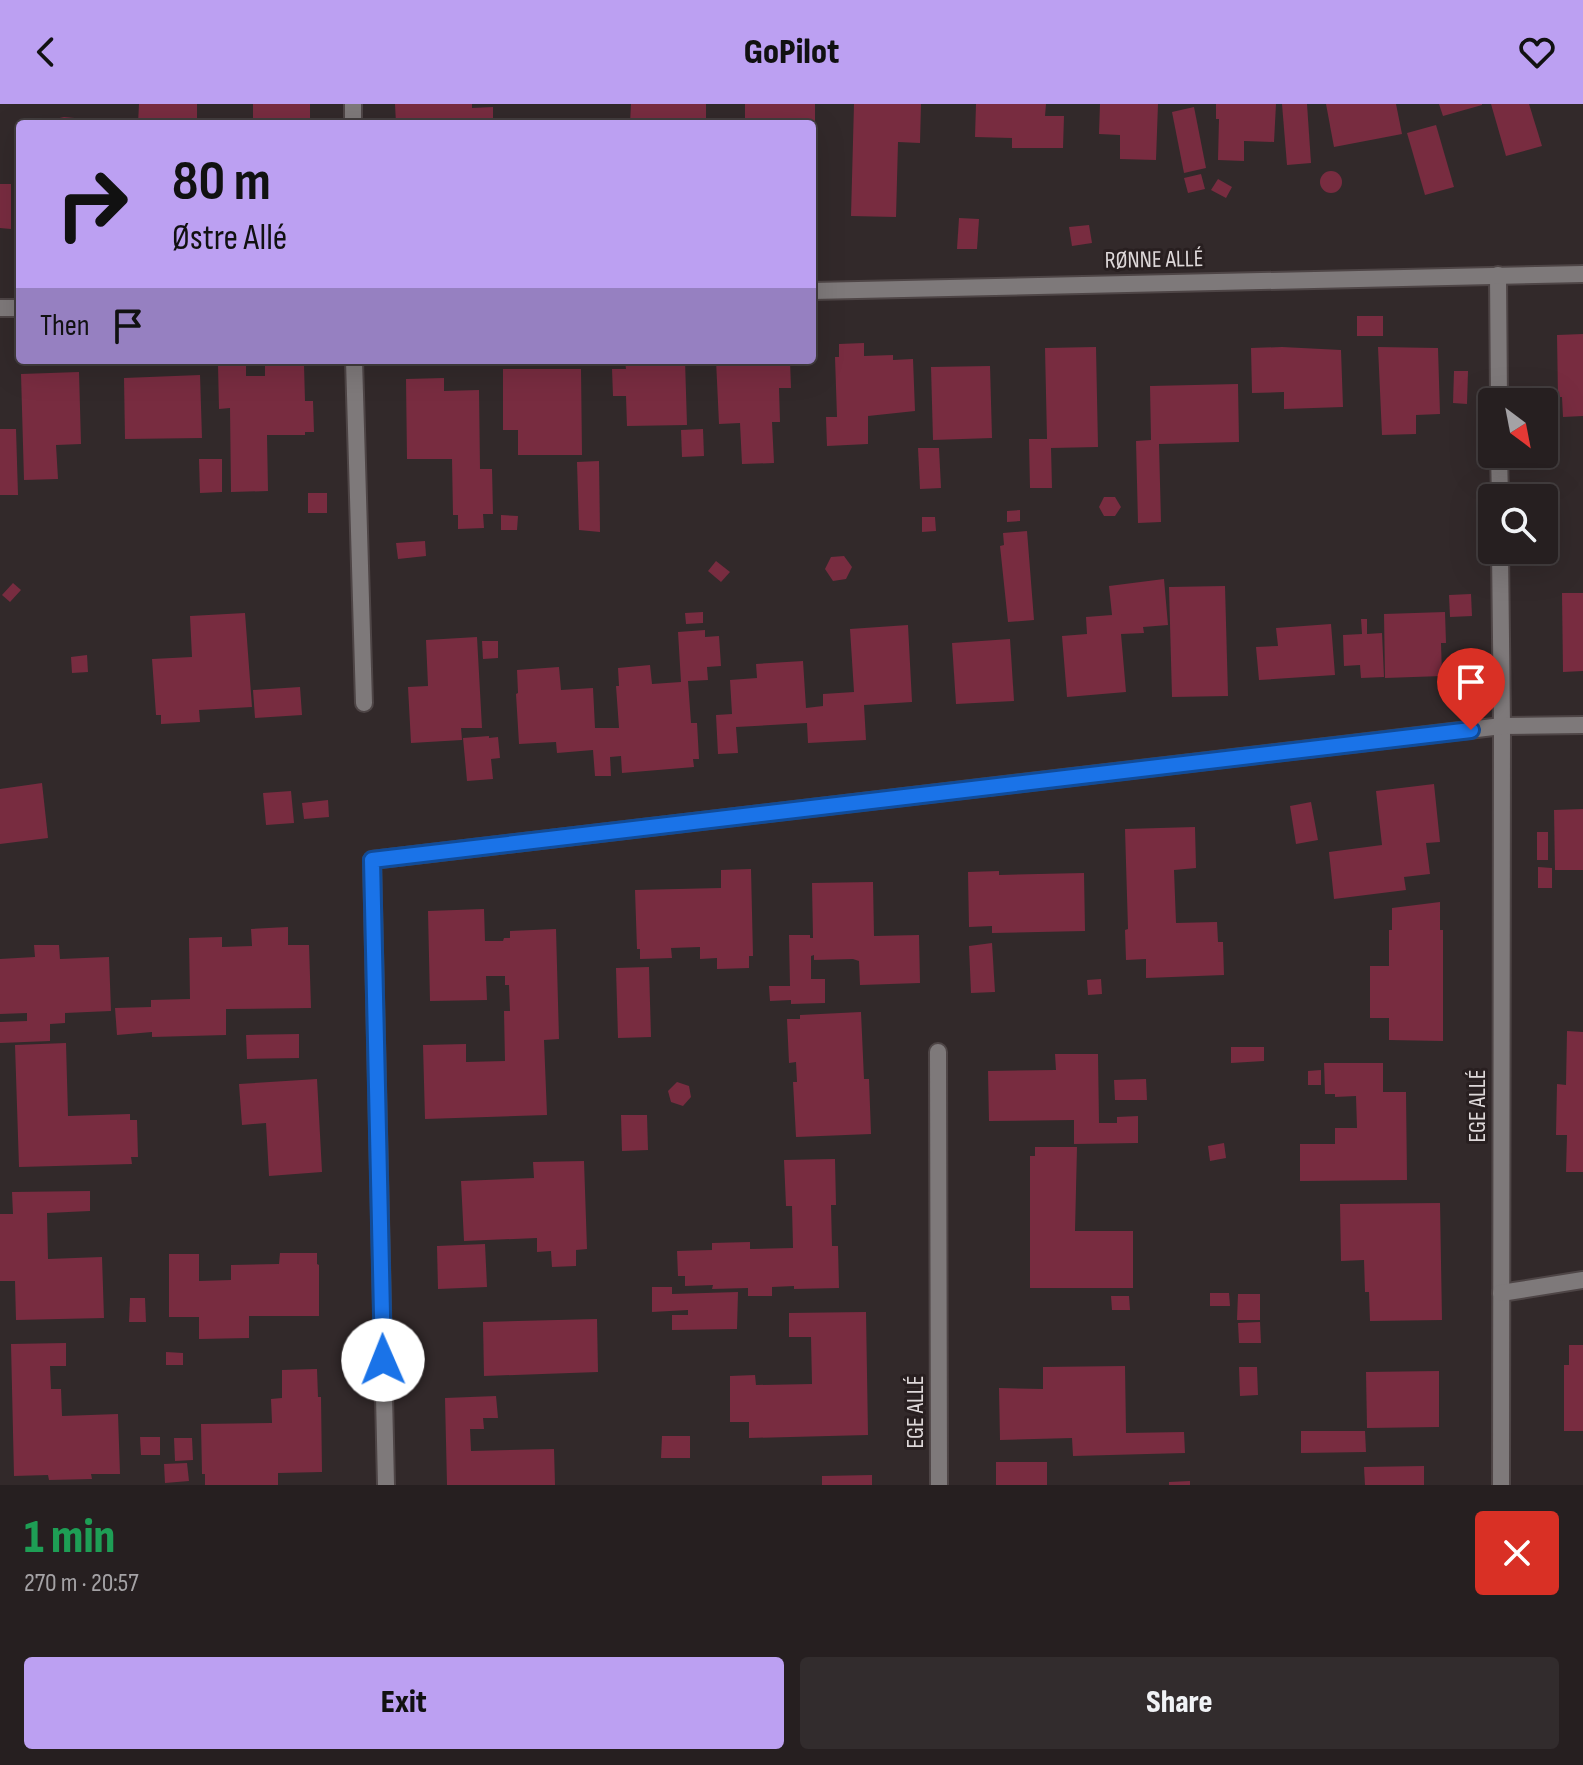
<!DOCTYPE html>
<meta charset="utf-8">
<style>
body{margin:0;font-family:"Sofia Sans Condensed",sans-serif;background:#322c2d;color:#f1f3f6;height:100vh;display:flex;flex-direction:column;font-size:30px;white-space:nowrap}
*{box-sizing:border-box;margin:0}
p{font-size:26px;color:#a4a2a5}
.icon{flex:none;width:44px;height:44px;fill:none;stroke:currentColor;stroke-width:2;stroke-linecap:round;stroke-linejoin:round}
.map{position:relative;height:1381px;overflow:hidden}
.side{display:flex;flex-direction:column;background:#261f20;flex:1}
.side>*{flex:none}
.top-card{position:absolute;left:16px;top:16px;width:800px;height:244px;border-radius:8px;box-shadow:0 8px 32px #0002,0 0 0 2px #423d3e;background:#bca0f2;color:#111;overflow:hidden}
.needle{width:52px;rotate:148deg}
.tools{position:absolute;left:1478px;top:284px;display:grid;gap:16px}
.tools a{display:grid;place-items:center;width:80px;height:80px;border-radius:8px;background:#261f20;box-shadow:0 8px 32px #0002,0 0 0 2px #423d3e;font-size:40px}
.pin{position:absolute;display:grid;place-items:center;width:68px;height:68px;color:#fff;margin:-82px -34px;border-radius:50% 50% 50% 0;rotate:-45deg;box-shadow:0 0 8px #0007}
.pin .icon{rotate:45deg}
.me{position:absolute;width:88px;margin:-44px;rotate:359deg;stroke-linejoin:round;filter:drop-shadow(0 0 6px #0008)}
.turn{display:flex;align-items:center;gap:28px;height:168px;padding:0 24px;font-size:36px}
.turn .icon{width:104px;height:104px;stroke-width:2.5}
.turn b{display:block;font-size:56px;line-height:68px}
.then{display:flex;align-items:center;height:76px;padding:0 24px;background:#0003;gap:16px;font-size:30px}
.round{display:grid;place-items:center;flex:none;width:84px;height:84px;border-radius:8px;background:#322c2d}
.overview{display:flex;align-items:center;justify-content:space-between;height:136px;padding:0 24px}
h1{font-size:48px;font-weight:800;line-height:60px;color:#1e9e55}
.button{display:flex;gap:16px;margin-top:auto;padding:16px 24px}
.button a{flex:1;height:92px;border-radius:8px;background:#bca0f2;color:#111;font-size:32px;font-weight:800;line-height:92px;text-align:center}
.button a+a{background:#322c2d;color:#f1f3f6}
header{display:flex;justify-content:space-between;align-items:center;height:104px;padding:0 24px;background:#bca0f2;color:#111;font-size:36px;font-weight:800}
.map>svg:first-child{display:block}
</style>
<header><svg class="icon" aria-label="back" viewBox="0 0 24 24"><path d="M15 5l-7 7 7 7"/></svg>GoPilot<svg class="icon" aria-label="heart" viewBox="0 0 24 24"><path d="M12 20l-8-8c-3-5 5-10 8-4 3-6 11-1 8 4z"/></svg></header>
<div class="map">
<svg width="1583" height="1381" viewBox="0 0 1583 1381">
<rect width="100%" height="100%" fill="#32292a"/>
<!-- building -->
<g fill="#782c40">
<path d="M139 0H197V20H138Z"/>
<rect x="253" y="0" width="57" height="20"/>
<path d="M395 0H472V4L493 3V20H396Z"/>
<path d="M631 0H706V15H695L696 20H630Z"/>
<path d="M745 0H815V22H812V20L745 19Z"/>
<path d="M854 0H921L920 39 898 38 896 113 851 112Z"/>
<path d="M976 0H1046L1045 12H1064L1063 44H1012V34L975 33Z"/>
<path d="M1100 0H1158L1156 56 1120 55V31L1099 30Z"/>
<path d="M1216 0H1276L1274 38 1244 37V57L1218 56 1219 15H1216Z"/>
<path d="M1282 0H1307L1311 59 1287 61Z"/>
<path d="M1326 0H1396L1402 30 1334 43Z"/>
<path d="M1439 0H1482V1L1443 12Z"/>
<path d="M1491 0H1529L1542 42 1506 52Z"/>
<path d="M1194 3 1206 64 1184 69 1172 8Z"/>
<path d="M64 13 85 15 92 20H49L55 15Z"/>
<path d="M1436 21 1454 83 1425 91 1407 29Z"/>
<circle cx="1331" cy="78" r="11"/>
<path d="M1201 70 1205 85 1188 89 1184 74Z"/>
<path d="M1218 75 1232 83 1226 94 1211 86Z"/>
<path d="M0 80H11V125L0 124Z"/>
<path d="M959 114 979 115 977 145H957Z"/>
<path d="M1089 121 1092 139 1072 142 1069 123Z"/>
<rect x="1357" y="212" width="26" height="20"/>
<path d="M1583 230V312L1563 313 1562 293H1558L1557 231Z"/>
<path d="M864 239V252L893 251V256L913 255 915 307 868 312V340L827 342 826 313H837L835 253H839V240Z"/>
<path d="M1096 243 1098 343 1051 344 1052 384H1030L1029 335H1047L1045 244Z"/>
<path d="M1282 243 1341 246 1343 303 1284 305V288L1252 289 1251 244Z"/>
<path d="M1378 243 1438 244 1440 310 1416 311V330L1382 331Z"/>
<path d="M685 256 687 321 627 322 626 292H613L612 265H626L625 257Z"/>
<path d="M716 256 790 257 791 284H779L780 318H772L774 359 742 360 740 319 719 320Z"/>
<path d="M218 261H246V272H265V262L304 261 305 297H313L314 328H305V331H267L268 387 231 388 230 304 219 305Z"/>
<path d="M990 262 992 334 933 336 931 263Z"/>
<path d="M503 265H581L582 351H518V326H503Z"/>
<path d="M1454 267H1468L1467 300 1453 299Z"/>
<path d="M79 268 81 340 56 341 58 375 24 376 21 270Z"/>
<path d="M200 271 202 334 125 335 124 274Z"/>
<path d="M444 274V287L479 286 480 365H492L493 410H483L484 424 458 425V411H453L452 355H407L406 275Z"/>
<path d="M1238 280 1239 338 1159 340 1161 418 1138 419 1136 337 1151 336 1150 282Z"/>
<path d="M0 325H16L18 391H0Z"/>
<path d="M703 325 704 352 682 353 681 326Z"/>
<path d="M918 344H939L941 384 920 385Z"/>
<path d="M199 355H222V388L200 389Z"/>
<path d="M599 357 600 428 579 426 577 358Z"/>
<rect x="308" y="389" width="19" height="20"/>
<path d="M1104 393H1115L1121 403 1115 412H1104L1099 403Z"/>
<path d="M1020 406V417L1007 418V407Z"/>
<path d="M501 411 518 412 517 426H501Z"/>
<path d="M922 413H935L936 427 922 428Z"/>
<path d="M1027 427 1034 516 1008 518 1000 442 1004 441 1003 429Z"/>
<path d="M425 437 426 452 398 455 396 439Z"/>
<path d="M844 452 852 463 846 475 833 477 825 465 831 453Z"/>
<path d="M716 457 730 468 721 478 708 467Z"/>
<path d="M1164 475 1168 521 1143 523 1144 529 1121 530 1126 588 1067 593 1062 532 1087 530 1086 513 1112 511 1109 482Z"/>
<path d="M13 479 21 486 10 498 2 491Z"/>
<path d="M1225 482 1228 592 1172 593 1169 483Z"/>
<path d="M1562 489H1583V567L1563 568Z"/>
<path d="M1471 490 1472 512 1450 513 1449 491Z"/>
<path d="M703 508V519L686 520 685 509Z"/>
<path d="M1445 508 1446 539H1441L1442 572 1385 574 1384 510Z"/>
<path d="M245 509 252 603 199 606 200 618 161 620V611H156L152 555 192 553 190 512Z"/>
<path d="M1361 515H1367V530L1382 529 1384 573 1361 574 1360 561 1344 562 1343 531 1362 530Z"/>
<path d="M1331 520 1335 571 1259 576 1256 543 1278 542 1276 524Z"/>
<path d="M908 521 912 598 864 601 866 636 808 639 807 619 736 623 738 649 718 650 716 611 732 610 730 576 757 574 756 560 803 557 806 604 823 602V590L854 588 850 525Z"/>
<path d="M705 526V533L719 532 721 562 707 563 708 576 688 577 691 619H697L699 655H693L694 663 622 669 621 652 610 653 611 672H595L593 646 557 649 556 638 519 640 516 590 518 589 517 566 559 563 561 586 593 584 595 624H619L616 582H619L618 564 650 561 652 580 681 578 678 528Z"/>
<path d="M477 533 482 624H461L462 636 411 639 408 583 428 582 426 536Z"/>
<path d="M1010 535 1014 597 956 600 952 539Z"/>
<path d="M482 537H498V554L483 555Z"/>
<path d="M87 551 88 568 72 569 71 553Z"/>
<path d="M300 583 302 611 255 614 253 586Z"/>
<path d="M489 632V634L498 633 500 654 491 655 493 675 467 677 463 634Z"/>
<path d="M42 679 48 734 0 740V685Z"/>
<path d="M1434 680 1440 738 1426 739 1430 770 1404 773 1406 786 1334 795 1329 748 1382 741 1376 687Z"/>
<path d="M291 687 294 719 266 721 263 689Z"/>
<path d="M328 696 329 713 304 715 302 699Z"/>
<path d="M1311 698 1318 736 1296 740 1290 702Z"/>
<path d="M1583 705V766H1555L1554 706Z"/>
<path d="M1195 723 1196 764 1174 766 1176 819 1217 818 1218 838H1223L1224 871 1146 874V855L1126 856 1125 826 1128 825 1125 725Z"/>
<rect x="1537" y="728" width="11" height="28"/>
<path d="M1538 763 1552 764V784H1538Z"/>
<path d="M751 765 753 852H749V864L717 865V854L700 855V843L671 844 672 854 640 855V845H637L635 786 721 784V766Z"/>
<path d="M999 767V771L1084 769 1085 827 992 829V822L969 823 968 768Z"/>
<path d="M873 778 874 832 919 831 920 879 860 881 859 857 853 855 814 856V851L811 852V875H825V899L791 900V896L770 897 769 882H790L789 831H810V834H813L812 779Z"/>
<path d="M1440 798V826H1443V937L1389 936V914H1370V862H1389V826H1392V804Z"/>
<path d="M484 805 485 837H503L504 834H510V827L556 825 559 935 544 936 547 1011 425 1015 423 941 466 940V958L505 957 504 907H510L509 881H505V872H486L487 896 430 897 428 807Z"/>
<path d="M288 823V841H309L311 904 226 905V931L152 933V928L117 931 115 904 151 903V896L190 895 189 834 222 833V843L252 842 251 825Z"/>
<path d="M992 839 995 888 971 889 969 842Z"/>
<path d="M34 841H59L60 855 109 853 111 907 65 909V919L50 920V937L0 939V918L27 917V909L0 910V855L35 853Z"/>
<path d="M649 863 651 933 618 934 616 864Z"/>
<path d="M1101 875 1102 890 1088 891 1087 876Z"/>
<path d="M861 908 864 975H869L871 1030 796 1033 793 978H797L796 958 789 959 787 915H800V911Z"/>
<path d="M1567 927 1583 928V1068H1566L1567 1031H1556L1557 980 1566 981Z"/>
<path d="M299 930V954L247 955 246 931Z"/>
<path d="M66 939 68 1012 130 1010V1016H137L138 1053H131L132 1060 19 1063 15 941Z"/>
<path d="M1231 943H1264V957L1231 959Z"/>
<path d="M1055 950H1098L1099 1019H1117V1013L1138 1012V1039L1074 1040V1016L989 1017 988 967 1056 966Z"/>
<path d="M1324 959H1383V988H1406L1407 1076 1300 1077V1040H1335V1024H1357L1356 992 1335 993V990H1325Z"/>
<path d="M1321 966V981H1308V967Z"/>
<path d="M317 975 322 1068 269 1072 266 1019 242 1021 239 980Z"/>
<path d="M1146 975 1147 996H1115L1114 976Z"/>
<path d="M677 978 689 982 691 993 683 1002 671 998 668 987Z"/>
<path d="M621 1011H647L648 1046 622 1047Z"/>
<path d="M1224 1039 1226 1054 1210 1057 1208 1042Z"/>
<path d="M1035 1043H1077L1075 1127H1133V1184H1030V1052H1035Z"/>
<path d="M835 1055 836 1101H831L832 1142H838L839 1184 794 1185V1182L772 1183V1192H748V1184L712 1185 713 1181 685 1182V1172H678L677 1147 712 1146V1139L750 1138V1145L793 1144 792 1102H786L784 1056Z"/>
<path d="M584 1057 587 1145 576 1146V1162L552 1163 551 1147 537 1148V1134L464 1137 461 1077 534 1074 533 1058Z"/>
<path d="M90 1087V1107L47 1109 48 1155 102 1153 104 1214 16 1216 15 1177H0V1110H13L12 1088Z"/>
<path d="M1440 1099 1442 1216 1370 1217 1369 1188H1365L1364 1156 1341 1157 1340 1100Z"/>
<path d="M485 1140 487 1183 438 1185 437 1142Z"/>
<path d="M280 1149H317V1160L319 1161V1212H249V1234L199 1235V1213H169V1150H199V1177L231 1176V1161L279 1160Z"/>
<path d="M652 1183H672V1190L738 1188 737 1225 672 1226V1211H688V1206L652 1208Z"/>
<path d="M1210 1189H1229L1230 1202H1210Z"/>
<path d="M1238 1190H1260V1216H1237Z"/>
<path d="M1111 1192H1129L1130 1206H1112Z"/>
<path d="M130 1194H145L146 1218H129Z"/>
<path d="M866 1208 868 1331 749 1334V1318H730V1272L755 1271 756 1281 812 1280 811 1233H789V1209Z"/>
<path d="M597 1215 598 1268 484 1272 483 1218Z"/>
<path d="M1260 1218 1261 1239H1239L1238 1219Z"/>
<path d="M66 1239V1262H50L51 1285H61L62 1312 118 1310 120 1370H91L92 1375 49 1376 48 1371 14 1372 11 1240Z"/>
<path d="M1569 1241H1583V1327H1564V1261H1569Z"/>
<path d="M166 1248 183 1249V1261H166Z"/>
<path d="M1125 1262 1126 1329 1184 1328 1185 1349 1073 1352 1072 1334 1000 1336 999 1284 1043 1285V1263Z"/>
<path d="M1239 1263H1257L1258 1291 1240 1292Z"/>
<path d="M317 1265 318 1293H321L322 1368 278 1369V1381H205V1370H202L201 1320 272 1319 271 1295 282 1294V1266Z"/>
<path d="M1439 1267V1323L1367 1324 1366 1268Z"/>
<path d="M496 1292 498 1314H483L484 1325H470L471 1347 554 1345 555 1381H447L445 1294Z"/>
<path d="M1301 1327H1365L1366 1348 1301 1349Z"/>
<path d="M662 1332H690V1354H661Z"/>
<path d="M140 1333H160V1351H141Z"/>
<path d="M174 1334H192L193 1356 175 1357Z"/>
<rect x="996" y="1358" width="51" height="23"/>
<path d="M187 1359 189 1377 165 1379 164 1360Z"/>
<path d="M1424 1362V1381H1365L1364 1363Z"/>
<path d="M872 1371V1381H822V1372Z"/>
<path d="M1190 1377V1381H1169V1378Z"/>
</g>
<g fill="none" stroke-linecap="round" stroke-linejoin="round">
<defs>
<g id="lane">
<path d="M353 20V0"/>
<path d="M354 256 364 599"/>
</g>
<g id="street">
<path d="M1498 171 1499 298"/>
<path d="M812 187 1583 170"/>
<path d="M0 204H20"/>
<path d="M1499 350 1500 394"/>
<path d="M1500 446 1502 622 1501 1381"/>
<path d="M938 948 939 1381"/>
<path d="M1501 1189 1583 1176"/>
<path d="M386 1381 372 756 1502 622 1583 621"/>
</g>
</defs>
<!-- lane casing -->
<use href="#lane" stroke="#4e4546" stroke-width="20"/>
<!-- street casing -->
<use href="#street" stroke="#4e4546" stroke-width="20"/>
<!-- lane -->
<use href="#lane" stroke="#7e797a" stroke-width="16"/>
<!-- street -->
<use href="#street" stroke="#7e797a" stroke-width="16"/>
</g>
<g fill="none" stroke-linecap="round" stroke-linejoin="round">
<defs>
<path id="route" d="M383 1256 372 756 1471 626"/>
</defs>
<!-- route casing -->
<use href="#route" stroke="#114b97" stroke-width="20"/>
<!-- route -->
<use href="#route" stroke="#1a73e8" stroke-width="14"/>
</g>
<g text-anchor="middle" stroke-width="6" stroke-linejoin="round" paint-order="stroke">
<!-- street labels -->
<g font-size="24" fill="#ded8d9" stroke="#281f20">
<text transform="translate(1154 155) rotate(-1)" y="8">RØNNE ALLÉ</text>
<text transform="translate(1477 1002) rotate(-90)" y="8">EGE ALLÉ</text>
<text transform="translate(915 1308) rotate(-90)" y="8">EGE ALLÉ</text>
</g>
</g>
</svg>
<div class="tools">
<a><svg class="needle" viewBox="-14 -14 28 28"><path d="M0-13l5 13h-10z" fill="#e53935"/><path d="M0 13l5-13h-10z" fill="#a4a2a5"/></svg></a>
<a><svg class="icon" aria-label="search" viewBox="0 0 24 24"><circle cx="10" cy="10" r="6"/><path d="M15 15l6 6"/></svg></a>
</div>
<div class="pin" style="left:1471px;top:626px;background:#d93025"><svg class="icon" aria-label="arrive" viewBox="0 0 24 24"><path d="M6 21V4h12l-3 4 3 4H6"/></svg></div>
<svg class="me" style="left:383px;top:1256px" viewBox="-20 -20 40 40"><circle r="19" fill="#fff"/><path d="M0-13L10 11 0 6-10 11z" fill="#1a73e8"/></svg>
<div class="top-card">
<div class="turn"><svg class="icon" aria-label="right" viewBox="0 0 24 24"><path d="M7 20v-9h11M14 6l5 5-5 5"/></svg><div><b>80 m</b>Østre Allé</div></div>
<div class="then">Then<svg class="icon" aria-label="arrive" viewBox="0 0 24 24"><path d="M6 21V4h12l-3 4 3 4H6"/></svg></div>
</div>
</div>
<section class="side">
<div class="overview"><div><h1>1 min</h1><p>270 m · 20:57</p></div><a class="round" style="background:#d93025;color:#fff"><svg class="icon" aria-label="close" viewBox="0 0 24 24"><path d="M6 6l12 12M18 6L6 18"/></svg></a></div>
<div class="button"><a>Exit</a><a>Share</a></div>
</section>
